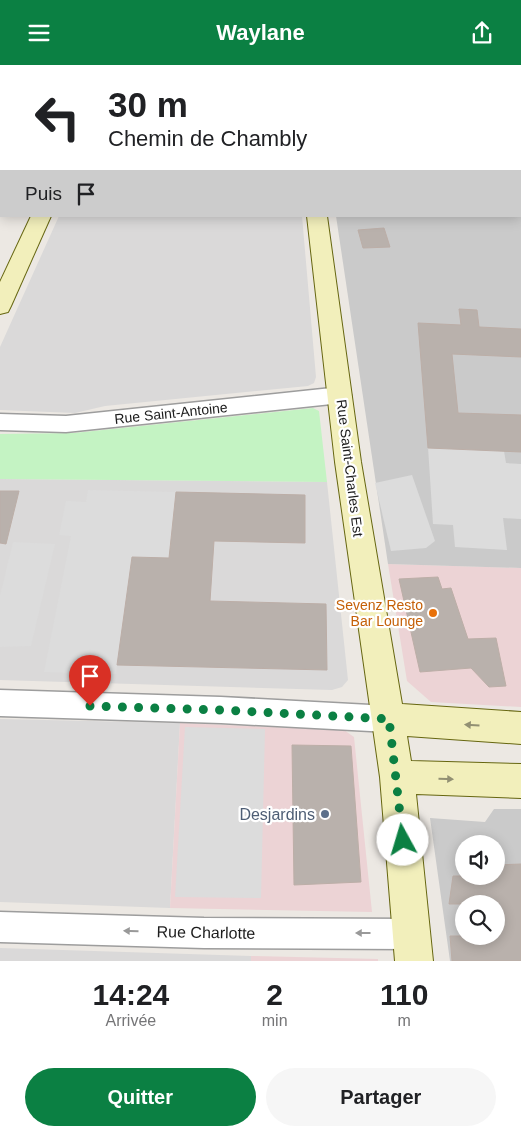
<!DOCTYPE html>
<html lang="fr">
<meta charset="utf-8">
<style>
body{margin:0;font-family:Arial,sans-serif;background:#f6f6f6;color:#202124;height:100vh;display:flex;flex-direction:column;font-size:19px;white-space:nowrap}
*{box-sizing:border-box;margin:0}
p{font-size:16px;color:#757577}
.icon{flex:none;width:28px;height:28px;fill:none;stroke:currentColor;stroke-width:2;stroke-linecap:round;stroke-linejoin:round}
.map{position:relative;height:896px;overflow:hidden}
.side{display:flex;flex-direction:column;background:#fff;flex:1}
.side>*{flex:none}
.banner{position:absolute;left:0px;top:0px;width:521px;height:152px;box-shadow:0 2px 12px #0003;background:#fff;color:#202124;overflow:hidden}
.controls{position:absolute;left:455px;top:770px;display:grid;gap:10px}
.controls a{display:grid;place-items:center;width:50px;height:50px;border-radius:50%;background:#fff;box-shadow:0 2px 12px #0003;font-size:25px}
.pin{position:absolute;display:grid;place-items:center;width:42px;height:42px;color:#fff;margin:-51px -21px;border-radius:50% 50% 50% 0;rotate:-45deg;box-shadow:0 0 5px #0007}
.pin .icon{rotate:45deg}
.me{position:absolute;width:55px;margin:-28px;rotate:354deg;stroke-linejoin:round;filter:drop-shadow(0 0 4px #0008)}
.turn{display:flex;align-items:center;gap:18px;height:105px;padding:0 25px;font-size:22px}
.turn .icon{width:65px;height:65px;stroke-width:2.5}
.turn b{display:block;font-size:35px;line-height:42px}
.then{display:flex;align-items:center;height:48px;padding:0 25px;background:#0003;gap:10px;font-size:19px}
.eta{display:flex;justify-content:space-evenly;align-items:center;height:85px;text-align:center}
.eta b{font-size:30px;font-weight:700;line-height:35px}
.action{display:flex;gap:10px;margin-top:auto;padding:10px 25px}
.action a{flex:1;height:58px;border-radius:30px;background:#0b8043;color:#fff;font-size:20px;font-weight:700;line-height:58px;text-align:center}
.action a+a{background:#f6f6f6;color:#202124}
header{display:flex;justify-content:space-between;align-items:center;height:65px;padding:0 25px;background:#0b8043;color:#fff;font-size:22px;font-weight:700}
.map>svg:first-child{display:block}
</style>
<header><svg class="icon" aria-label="menu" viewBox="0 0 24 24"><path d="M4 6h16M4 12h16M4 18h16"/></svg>Waylane<svg class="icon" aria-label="share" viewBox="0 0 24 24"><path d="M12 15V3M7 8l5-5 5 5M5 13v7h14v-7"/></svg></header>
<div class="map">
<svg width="521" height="896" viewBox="0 0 521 896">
<rect width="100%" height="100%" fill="#ece8e3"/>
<!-- residential -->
<g fill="#dad9d9">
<path d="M59 151H302L316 312 314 318 308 321 105 341 75 348 0 345V282Z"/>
<path d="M0 414 327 417 348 615 342 622 332 625 0 615Z"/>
<path d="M0 654 180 658 170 843 0 837Z"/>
<path d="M0 883 251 891V896H0Z"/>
</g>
<!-- commercial -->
<g fill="#ecd3d5">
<path d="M388 499 521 503V642L431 637 407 616Z"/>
<path d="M180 658 344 665 354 672 372 847 170 843Z"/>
<path d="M251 891 378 894V896H251Z"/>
</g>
<!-- religious -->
<g fill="#cacaca" fill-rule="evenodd">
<path d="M416 0H521V503L388 499 336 151H520V1Z"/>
<path d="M494 744H521V896H450L430 753 485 757ZM464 779H496V811H464ZM464 839H496V871H464Z"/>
</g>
<!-- park -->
<path fill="#c4f3c3" d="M313 343 319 346 327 417 0 414V369L74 368Z"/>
<!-- parking -->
<g fill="#dcdcdc">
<path d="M428 382 504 386 506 398 521 399V454L503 453 507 485 455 482 453 460 433 459Z"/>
<path d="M412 410 435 476 426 483 391 486 375 418Z"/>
<path d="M88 425 176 427 169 493 132 492 116 609 44 607 71 471 59 470 66 436 86 437Z"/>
<path d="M13 477 55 479 31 581 0 582V531Z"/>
<path d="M185 662 265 664 261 833 175 832Z"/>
</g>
<!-- building -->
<g fill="#b9b1ac" stroke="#bcaea7">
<path d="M384 163 390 182 363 183 358 165Z"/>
<path d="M459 244 477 245 479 262 521 264V292L452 289 458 348 521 350V387L428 383 418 258 461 260Z"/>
<path d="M0 426H19L6 479 0 478Z"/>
<path d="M176 427 305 430V478L214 476 210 536 326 539 327 605 117 600 132 492 169 493Z"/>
<path d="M438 512 442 524 451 523 468 574 496 573 506 621 489 622 471 603 420 607 399 514Z"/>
<path d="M292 680 351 681 361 817 294 820Z"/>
<path d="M521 799V896H452L450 871H496V839H449L453 811H496V800Z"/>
</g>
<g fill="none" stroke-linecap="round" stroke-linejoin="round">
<defs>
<g id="street">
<path d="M341 322 348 324 351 330 348 336 341 338 66 367 0 365V349L66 351Z"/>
<path d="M0 625 221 632 389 641 398 645 402 654 398 663 389 667 221 658 0 651Z"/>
<path d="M0 847 204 853 412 854 423 858 427 869 423 880 412 884 204 883 0 877Z"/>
</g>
<g id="secondary">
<path d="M99 0H117V1H100Z"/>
<path d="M300 0H318V1H301Z"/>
<path d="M31 151H51L11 241 8 247 0 249V217Z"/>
<path d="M307 151H327L361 397 402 639 521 647V679L407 671 411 696 521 699V733L416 729 433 896H395L380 712 335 397Z"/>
</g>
<path id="highway" d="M1 51V65L0 66V52Z"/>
</defs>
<!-- street casing -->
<use href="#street" stroke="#9d9d9d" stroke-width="3"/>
<!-- secondary casing -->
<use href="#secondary" stroke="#666610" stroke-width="2"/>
<!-- highway casing -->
<use href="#highway" stroke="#c43675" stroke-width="2"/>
<!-- street -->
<use href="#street" fill="#fff" fill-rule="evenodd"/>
<!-- secondary -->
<use href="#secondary" fill="#f2efbb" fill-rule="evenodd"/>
<!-- highway -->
<use href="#highway" fill="#dc92a7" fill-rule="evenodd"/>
</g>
<!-- one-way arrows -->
<defs><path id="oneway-solid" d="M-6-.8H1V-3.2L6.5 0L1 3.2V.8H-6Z" transform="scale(1.25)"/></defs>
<g fill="#929073">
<use href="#oneway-solid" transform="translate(472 660) rotate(-176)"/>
<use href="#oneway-solid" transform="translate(446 714) rotate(2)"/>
</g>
<g fill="#999">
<use href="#oneway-solid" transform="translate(131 866) rotate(-178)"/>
<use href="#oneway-solid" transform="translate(363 868) rotate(-180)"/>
</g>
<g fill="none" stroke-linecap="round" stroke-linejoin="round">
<!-- route -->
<path stroke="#0b8043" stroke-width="9" stroke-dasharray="0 16.2" d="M90 641 221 645 389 654 403 775"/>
</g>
<!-- markers -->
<circle fill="#e8710a" stroke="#fff" stroke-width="2" cx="433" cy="548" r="5"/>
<circle fill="#5c6f8a" stroke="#fff" stroke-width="2" cx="325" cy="749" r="5"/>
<g text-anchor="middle" stroke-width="4.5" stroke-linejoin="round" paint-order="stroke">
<!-- street labels -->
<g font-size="14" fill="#1c1c1c" stroke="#fff">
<text transform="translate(171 348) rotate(-6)" y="5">Rue Saint-Antoine</text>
<text transform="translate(350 403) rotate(83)" y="5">Rue Saint-Charles Est</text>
</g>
<!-- food labels -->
<g font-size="14" fill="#c56008" stroke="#fff" text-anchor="end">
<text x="423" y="545">Sevenz Resto<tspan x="423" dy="16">Bar Lounge</tspan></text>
</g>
<!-- near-service labels -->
<g font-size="16" fill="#4e5e75" stroke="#fff" text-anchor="end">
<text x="315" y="755">Desjardins</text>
</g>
<!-- near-street labels -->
<g font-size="16" fill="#1c1c1c" stroke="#fff">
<text transform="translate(206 867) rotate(1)" y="6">Rue Charlotte</text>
</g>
</g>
</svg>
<div class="controls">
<a><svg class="icon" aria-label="sound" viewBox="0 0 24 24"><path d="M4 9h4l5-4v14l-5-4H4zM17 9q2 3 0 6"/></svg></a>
<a><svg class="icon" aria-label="search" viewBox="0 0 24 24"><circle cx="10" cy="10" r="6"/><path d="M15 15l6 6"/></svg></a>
</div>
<div class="pin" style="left:90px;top:641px;background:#d93025"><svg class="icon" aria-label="arrive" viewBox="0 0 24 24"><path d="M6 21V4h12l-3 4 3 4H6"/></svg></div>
<svg class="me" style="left:403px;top:775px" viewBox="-20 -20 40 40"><circle r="19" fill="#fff"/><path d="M0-13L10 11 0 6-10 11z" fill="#0b8043"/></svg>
<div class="banner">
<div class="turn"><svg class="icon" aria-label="left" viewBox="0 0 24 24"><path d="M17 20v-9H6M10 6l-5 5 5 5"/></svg><div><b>30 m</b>Chemin de Chambly</div></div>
<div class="then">Puis<svg class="icon" aria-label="arrive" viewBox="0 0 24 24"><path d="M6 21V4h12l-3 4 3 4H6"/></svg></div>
</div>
</div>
<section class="side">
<div class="eta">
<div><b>14:24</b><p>Arrivée</p></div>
<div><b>2</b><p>min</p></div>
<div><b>110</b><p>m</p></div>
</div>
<div class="action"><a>Quitter</a><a>Partager</a></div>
</section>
